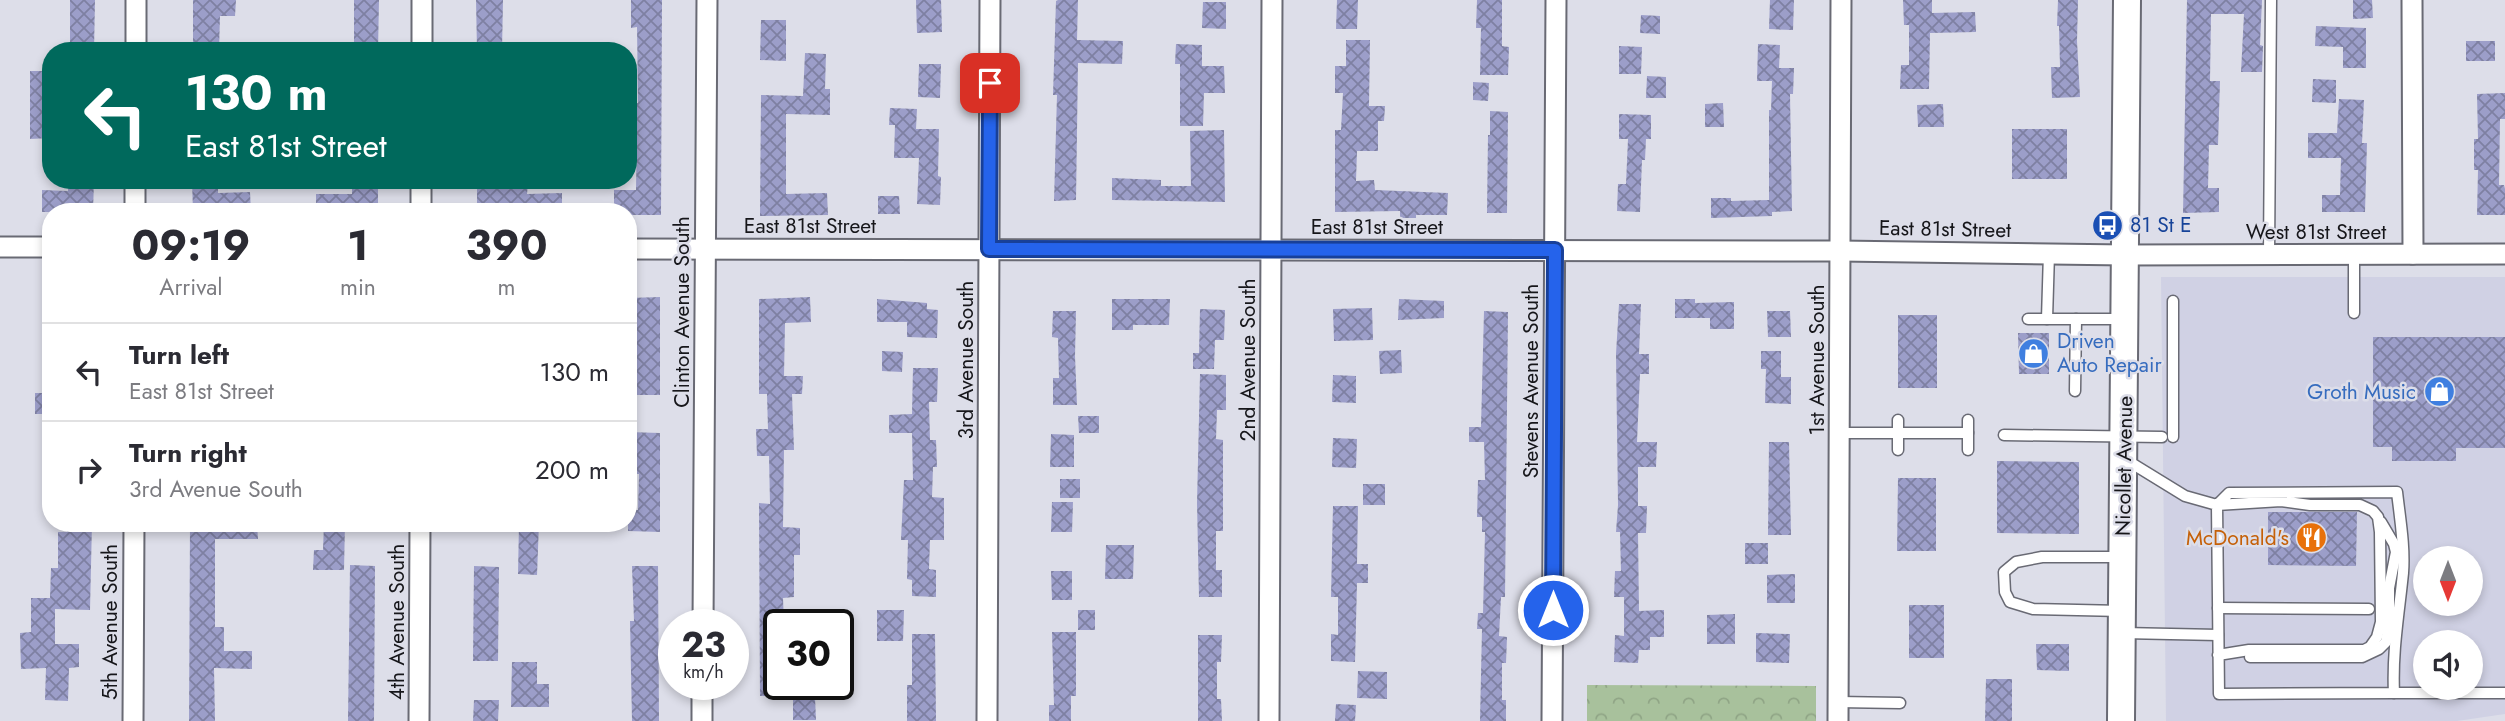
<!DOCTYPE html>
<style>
body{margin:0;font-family:Jost,sans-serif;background:#f2f2f3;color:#2b2b33;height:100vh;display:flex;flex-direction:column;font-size:26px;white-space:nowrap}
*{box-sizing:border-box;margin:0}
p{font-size:23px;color:#7c7c81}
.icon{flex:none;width:38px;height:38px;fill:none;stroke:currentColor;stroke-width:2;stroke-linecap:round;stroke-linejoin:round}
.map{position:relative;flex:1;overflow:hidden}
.sheet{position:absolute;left:42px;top:203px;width:595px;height:329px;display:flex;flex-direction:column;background:#fff;border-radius:28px;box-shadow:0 4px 10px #0003}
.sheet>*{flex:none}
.hud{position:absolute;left:42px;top:42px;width:595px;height:147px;border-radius:28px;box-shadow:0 4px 10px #0003;background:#00695c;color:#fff;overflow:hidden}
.needle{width:46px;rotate:180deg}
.buttons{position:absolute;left:2413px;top:546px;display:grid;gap:14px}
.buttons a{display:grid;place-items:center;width:70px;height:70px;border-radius:50%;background:#fff;box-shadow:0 4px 10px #0003;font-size:35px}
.speed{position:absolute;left:658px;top:609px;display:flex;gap:14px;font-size:35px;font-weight:700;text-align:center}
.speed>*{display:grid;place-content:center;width:91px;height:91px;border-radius:50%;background:#fff;box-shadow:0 4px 10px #0003;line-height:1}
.speed small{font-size:18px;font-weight:400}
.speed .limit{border:4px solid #111;border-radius:10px;background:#fff;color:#111}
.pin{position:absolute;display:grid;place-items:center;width:60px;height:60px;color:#fff;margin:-30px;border-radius:14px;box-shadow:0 4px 10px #0006}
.me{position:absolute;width:77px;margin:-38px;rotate:0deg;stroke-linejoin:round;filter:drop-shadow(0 0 5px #0008)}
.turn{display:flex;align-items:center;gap:24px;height:147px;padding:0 28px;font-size:32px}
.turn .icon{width:91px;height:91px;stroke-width:2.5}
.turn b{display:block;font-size:49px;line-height:60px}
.eta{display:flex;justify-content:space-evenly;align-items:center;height:119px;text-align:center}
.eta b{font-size:42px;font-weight:700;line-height:49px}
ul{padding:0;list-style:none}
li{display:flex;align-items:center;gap:21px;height:98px;padding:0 28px;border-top:2px solid #e1e1e2}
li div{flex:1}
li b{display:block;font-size:26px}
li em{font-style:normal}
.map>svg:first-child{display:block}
</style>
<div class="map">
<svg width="2505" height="721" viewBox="0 0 2505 721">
<defs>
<pattern id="park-crowns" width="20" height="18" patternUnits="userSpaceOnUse" patternTransform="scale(1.75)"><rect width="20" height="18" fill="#a8c19c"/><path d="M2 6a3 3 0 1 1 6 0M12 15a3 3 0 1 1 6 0" fill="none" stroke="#90a586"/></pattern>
<pattern id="building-cross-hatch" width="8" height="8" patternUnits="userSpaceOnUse" patternTransform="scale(1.75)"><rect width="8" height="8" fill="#9c9ec9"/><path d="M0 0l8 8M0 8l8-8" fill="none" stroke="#7e80a2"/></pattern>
</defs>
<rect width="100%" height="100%" fill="#dddee9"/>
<!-- built -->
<path fill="#d0d1e4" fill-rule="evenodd" d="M2161 277H2505V714L2457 721H2166ZM2426 558H2471V604H2426ZM2426 642H2471V688H2426Z"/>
<!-- park -->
<path fill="url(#park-crowns)" d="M1587 685 1816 686V721H1587Z"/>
<!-- building -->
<g fill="url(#building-cross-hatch)">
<path d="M70 0H95L94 51H70Z"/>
<path d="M193 0H236L235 16H220L219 51H193Z"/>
<path d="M354 0H379L378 51H354Z"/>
<path d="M476 0H503L502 51H477Z"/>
<path d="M631 0H662L661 215H628V212H614V190H636L637 126H628V103H638L637 27 631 28Z"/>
<path d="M916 0H941L942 32 917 33Z"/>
<path d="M1058 0H1078L1077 40 1123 41 1122 64 1078 63 1076 200 1054 201 1057 95H1053L1056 1Z"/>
<path d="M1337 0H1358L1357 29H1336Z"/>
<path d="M1477 0H1502V46L1509 47 1508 75H1480L1481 28H1476Z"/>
<path d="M1770 0H1794L1793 30 1769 29Z"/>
<path d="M1903 0H1932V13L1975 12 1976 32 1930 33 1929 89H1900L1901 65H1909V25H1904Z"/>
<path d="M2058 0H2078L2077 41 2080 97 2052 98 2051 67H2060L2059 26H2057Z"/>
<path d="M2187 0H2262L2260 45 2263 46 2262 72H2241L2244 14H2211L2210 81H2220L2218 145H2209L2208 188H2219V212L2183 213Z"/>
<path d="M2353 0H2372L2373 18 2353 19Z"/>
<path d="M1203 2H1226V29L1202 28Z"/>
<path d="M1641 15 1660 16V34L1640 33Z"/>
<path d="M761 20H786V61L760 60Z"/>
<path d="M2316 26 2366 28V68H2343V47L2315 46Z"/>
<path d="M1346 40H1370L1369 106H1385L1384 121H1378V151H1357L1356 181 1374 180 1375 190 1448 193 1447 215H1416V218H1400V211L1335 212V130H1341L1343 93H1335V66H1346Z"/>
<rect x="2466" y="41" width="29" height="20"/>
<path d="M1176 44 1202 45V66H1224L1225 93H1204L1203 126H1180V64H1175Z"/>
<path d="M1758 44 1780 45 1779 68H1794L1793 94H1790L1792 211 1772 212V216L1711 218V198H1731V201L1769 200V110H1771L1772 81H1757Z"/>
<path d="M1619 46 1642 47 1641 74H1619Z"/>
<path d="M805 53 826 54 825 89H830V115L786 114V194L827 193 828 215 760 216 761 95 803 96Z"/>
<path d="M919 64H941L940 98 918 97Z"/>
<path d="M30 71H51V138L30 139Z"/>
<path d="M1647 76 1666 77V98H1646Z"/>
<path d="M2313 79 2336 80V103L2312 102Z"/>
<path d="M1473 82 1489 83 1488 101 1473 100Z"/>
<path d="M2505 93V119H2500L2499 185H2504L2505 189V215H2477L2478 170H2474V139H2478L2477 94Z"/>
<path d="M2339 99 2364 100 2362 143H2367L2365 212H2322V195H2340L2341 158H2308V133H2337Z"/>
<path d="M1723 103 1724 127H1705V104Z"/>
<path d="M1943 104 1944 127H1918L1917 105Z"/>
<path d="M890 108 917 109 916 129H939L938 176 941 177 940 205 917 204 919 158H894L895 125H889Z"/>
<path d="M1490 111 1508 112 1507 213H1487L1488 135H1490Z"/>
<path d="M1619 114 1651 115V139H1646L1645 160H1642L1640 212 1617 211 1618 184H1626L1628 139H1619Z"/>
<rect x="2012" y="129" width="55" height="50"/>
<path d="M1224 130 1225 202 1112 200V178L1161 180V186H1191L1190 131Z"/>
<path d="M68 180H94L93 212H42V190L68 191Z"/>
<path d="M192 180H218V193L250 192 251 212H193Z"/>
<path d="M352 180H378V212H316V194H352Z"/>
<path d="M477 180H501V184H528L527 194 562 193V212H477Z"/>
<path d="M878 196H899L900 214H878Z"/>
<path d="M660 297V395H628V379H635L636 354 635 319H628V298Z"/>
<path d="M810 297 811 322 785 323 784 376H803L802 394H792L794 450H784L783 527 800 528V555H794V597L783 598 784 625H779V696H760L759 503 770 504 769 456H757L756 429H768L767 394H759V299Z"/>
<path d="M877 299 927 303V309L938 310 937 338 907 337V322H877Z"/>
<path d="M1112 299H1170L1169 325H1133V330H1112Z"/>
<path d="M1399 299 1444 301V318L1398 320Z"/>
<path d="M1675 299H1695V303L1734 302V329H1710V318H1675Z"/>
<path d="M1619 304H1641L1639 354H1649V374H1640L1637 442H1657L1656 467H1638V506H1647L1646 533H1638L1639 611 1664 610V637H1650V650H1639L1638 663 1614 662 1615 635 1624 636V597H1614L1615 571H1621L1620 532H1616L1618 505 1616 354Z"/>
<path d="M1372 308 1373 340 1334 341 1333 309Z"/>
<path d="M1200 309 1225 310 1224 340H1215L1214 369H1193V353H1199Z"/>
<path d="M1053 311H1076L1075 356 1077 405H1053V378H1059L1058 338 1052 337Z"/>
<path d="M1484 311 1508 312 1505 597H1501L1499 636 1507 637 1506 663H1502V700H1506V721H1480L1482 629H1477L1478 613H1483L1485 532H1482V517H1477L1478 480H1485L1484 442H1469V427H1481Z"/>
<path d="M1767 311H1790L1791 337H1768Z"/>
<rect x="1898" y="315" width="39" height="73"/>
<path d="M2018 333H2049V374H2019Z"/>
<path d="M2373 337H2505V448H2456V461H2392V447H2373Z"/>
<path d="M1401 350 1402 373 1380 374 1379 351Z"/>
<path d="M882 351 903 352 902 372 882 371Z"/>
<path d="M1761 351H1781V377H1791V404L1765 403 1766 369H1761Z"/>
<path d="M913 368H938L937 402H929L930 440H936L937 467H933L932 497 944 498V540H930L929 569 936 570V597L912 596V580L907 579 908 540H901L904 480H913L912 433H889V415L912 414Z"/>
<path d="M1200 374 1226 375V410H1217L1216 439 1223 440V531H1216V570H1222V597H1199L1197 503Z"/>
<path d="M1333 375 1356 376V403L1332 402Z"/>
<rect x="35" y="393" width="16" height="21"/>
<path d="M1078 416H1099V433H1079Z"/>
<path d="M628 432 660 433V532L628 531V510H638L639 474H635V457H628Z"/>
<path d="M1051 434 1074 435V467H1050Z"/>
<path d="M1333 438 1357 439 1356 468 1332 467Z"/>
<path d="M1769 442H1789L1791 535H1768Z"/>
<path d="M1997 461 2079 462V534L1997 533Z"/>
<path d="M1898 478H1936V551H1897Z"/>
<rect x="1060" y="479" width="20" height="19"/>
<rect x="1363" y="484" width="22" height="21"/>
<path d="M1052 502H1073L1072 532H1051Z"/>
<path d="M1333 506H1358L1357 564H1368V583H1357L1355 662 1331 661V634L1338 635V597H1331Z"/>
<path d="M2268 512H2357L2356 566 2268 565Z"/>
<path d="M67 523H92L90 610 55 609V644H79V667L69 668 68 701 45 700 46 668 21 669 20 633 31 632V598H50L51 568H58V532H67Z"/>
<path d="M190 523 257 524 258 539H215V627H224V651H252V669L214 668 215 721H189Z"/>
<path d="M324 523H345L344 570H313L314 550H323Z"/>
<path d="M519 523H539L537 575 518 574Z"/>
<rect x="1745" y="543" width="23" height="21"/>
<path d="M1106 545H1134L1133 579H1105Z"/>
<path d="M350 565 375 566 374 721H348Z"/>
<path d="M474 566 499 567 498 661H473Z"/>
<path d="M632 566H658L659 721H632L630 621H634Z"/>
<path d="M1051 571H1072V600H1052Z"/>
<path d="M1795 574V603H1767V575Z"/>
<rect x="1909" y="605" width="35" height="53"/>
<path d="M877 610H904L903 641H877Z"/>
<rect x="1078" y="610" width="17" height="20"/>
<path d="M1735 614V644H1707V615Z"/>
<path d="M1052 632H1076V696H1071V721H1049V705H1054Z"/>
<path d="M1756 633 1790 634 1789 663 1756 662Z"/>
<path d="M912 634H935L936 721H907V685H912Z"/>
<path d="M1198 635H1222L1221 662H1217V699H1221L1222 721H1198Z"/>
<path d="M2036 644H2069V671L2037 670Z"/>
<path d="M512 662H537V684H549V707H511Z"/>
<path d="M1358 671 1387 672V699L1357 698Z"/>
<path d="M1986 679H2012V721H1985Z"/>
<path d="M815 697 816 720H793V698Z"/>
<path d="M474 700H499L498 721H473Z"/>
<path d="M1336 704 1356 705 1355 721H1335Z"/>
</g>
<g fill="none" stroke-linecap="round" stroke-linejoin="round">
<defs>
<g id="service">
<path d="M2049 253 2047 319H2122"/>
<path d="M2269 254 2271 0"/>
<path d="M2354 313V254"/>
<path d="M2028 319H2047"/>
<path d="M2075 391 2076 319"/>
<path d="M1898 420V433H1968"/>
<path d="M1968 420V450"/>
<path d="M1839 433H1898V450"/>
<path d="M2004 435 2162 437"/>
<path d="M2173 437V301"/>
<path d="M2128 461 2185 496 2217 505 2229 493 2397 492C2400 519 2405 546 2403 573 2399 613 2392 652 2394 693L2219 694 2217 505 2281 501 2310 505H2360L2373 511 2378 517 2380 532 2381 622 2377 637 2370 647 2364 650H2249L2218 655"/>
<path d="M2120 557H2042L2016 562 2004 572 2005 592 2010 602 2033 609 2122 611"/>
<path d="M2218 608 2369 609"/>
<path d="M2123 633 2218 635"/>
<path d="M2250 657H2362L2379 649 2386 642 2389 624V588L2396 552 2394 544 2381 522"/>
<path d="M2394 693H2505"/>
<path d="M1838 702 1900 703"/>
</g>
<g id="minor">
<path d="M2412 0 2413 254"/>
<path d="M136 51V0"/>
<path d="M422 51V0"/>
<path d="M135 212V180"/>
<path d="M421 212V180"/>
<path d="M0 247H51"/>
<path d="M628 249 1840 251 2126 255 2505 254"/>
<path d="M703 625 707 0"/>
<path d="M133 721 134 523"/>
<path d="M419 721 420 523"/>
<path d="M702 721V684"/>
<path d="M987 721 990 0"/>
<path d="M1269 721 1272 0"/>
<path d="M1552 721 1556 0"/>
<path d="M1838 721 1841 0"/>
</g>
<path id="secondary" d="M2121 721 2127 0"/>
</defs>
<!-- service casing -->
<use href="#service" stroke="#696a74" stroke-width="13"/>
<!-- minor casing -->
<use href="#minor" stroke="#696a74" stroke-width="23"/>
<!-- secondary casing -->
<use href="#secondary" stroke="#696a74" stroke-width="30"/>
<!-- service -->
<use href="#service" stroke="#fff" stroke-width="10"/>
<!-- minor -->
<use href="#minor" stroke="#fff" stroke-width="19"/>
<!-- secondary -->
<use href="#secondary" stroke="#fff" stroke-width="26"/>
</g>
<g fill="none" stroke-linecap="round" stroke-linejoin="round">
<defs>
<path id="route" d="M990 83 989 249 1555 250 1553 610"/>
</defs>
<!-- route casing -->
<use href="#route" stroke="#184099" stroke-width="18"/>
<!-- route -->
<use href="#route" stroke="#2563eb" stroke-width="12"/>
</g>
<!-- icons -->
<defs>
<symbol id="bus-disc" viewBox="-11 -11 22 22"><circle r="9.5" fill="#1a4fb4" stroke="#dddee9"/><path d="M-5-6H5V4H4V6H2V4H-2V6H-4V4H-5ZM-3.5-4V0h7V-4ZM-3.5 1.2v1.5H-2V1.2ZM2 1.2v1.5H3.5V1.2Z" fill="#fff"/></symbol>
<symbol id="shop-disc" viewBox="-11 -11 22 22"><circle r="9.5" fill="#3f7fe0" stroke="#dddee9"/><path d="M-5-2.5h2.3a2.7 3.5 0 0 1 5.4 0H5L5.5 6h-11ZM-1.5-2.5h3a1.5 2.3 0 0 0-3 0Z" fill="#fff"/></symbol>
<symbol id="restaurant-disc" viewBox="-11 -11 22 22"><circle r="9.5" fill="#e8710a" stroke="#dddee9"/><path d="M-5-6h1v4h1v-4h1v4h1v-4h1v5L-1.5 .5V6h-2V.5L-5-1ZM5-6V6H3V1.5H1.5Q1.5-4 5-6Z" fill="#fff"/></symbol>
</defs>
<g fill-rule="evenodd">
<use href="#bus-disc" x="2090" y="208" width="35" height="35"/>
<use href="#shop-disc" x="2016" y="336" width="35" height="35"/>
<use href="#shop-disc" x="2422" y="374" width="35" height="35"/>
<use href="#restaurant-disc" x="2294" y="520" width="35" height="35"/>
</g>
<g text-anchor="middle" stroke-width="5" stroke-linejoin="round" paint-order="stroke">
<!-- transit labels -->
<g font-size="21" fill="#164399" stroke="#dddee9" text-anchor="start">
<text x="2130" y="232">81 St E</text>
</g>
<!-- street labels -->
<g font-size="21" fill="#16161a" stroke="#dddee9">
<text x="810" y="233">East 81st Street</text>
<text x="1377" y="234">East 81st Street</text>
<text transform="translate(1945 229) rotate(1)" y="7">East 81st Street</text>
<text x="2316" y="239">West 81st Street</text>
<text transform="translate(682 312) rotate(-90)" y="7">Clinton Avenue South</text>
<text transform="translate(966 360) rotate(-90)" y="7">3rd Avenue South</text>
<text transform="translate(1248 360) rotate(-90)" y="7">2nd Avenue South</text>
<text transform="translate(1817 360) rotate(-90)" y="7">1st Avenue South</text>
<text transform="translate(1531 381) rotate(-90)" y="7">Stevens Avenue South</text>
<text transform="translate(2124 466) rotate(-89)" y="7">Nicollet Avenue</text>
<text transform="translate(110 622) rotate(-90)" y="7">5th Avenue South</text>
<text transform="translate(397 622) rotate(-90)" y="7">4th Avenue South</text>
</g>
<!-- shop labels -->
<g font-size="21" fill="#366cbe" stroke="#dddee9" text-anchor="start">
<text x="2057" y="348">Driven<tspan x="2057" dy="24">Auto Repair</tspan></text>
<text x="2416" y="399" text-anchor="end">Groth Music</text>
</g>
<!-- food labels -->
<g font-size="21" fill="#c56008" stroke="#dddee9" text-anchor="end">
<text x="2289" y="545">McDonald's</text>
</g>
</g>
</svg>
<div class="buttons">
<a><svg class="needle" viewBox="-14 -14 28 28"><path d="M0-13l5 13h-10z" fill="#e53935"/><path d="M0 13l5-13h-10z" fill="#7c7c81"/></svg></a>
<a><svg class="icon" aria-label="sound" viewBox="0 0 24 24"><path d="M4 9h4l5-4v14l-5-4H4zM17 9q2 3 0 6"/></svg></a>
</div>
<div class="speed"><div>23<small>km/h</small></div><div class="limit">30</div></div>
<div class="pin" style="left:990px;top:83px;background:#d93025"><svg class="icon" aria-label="arrive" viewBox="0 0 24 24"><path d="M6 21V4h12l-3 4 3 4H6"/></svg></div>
<svg class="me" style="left:1553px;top:610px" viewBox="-20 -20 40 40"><circle r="17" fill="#2563eb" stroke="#fff" stroke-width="3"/><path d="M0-11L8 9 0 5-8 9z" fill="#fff"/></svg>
<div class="hud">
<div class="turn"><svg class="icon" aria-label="left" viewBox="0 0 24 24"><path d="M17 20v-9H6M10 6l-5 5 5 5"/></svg><div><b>130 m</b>East 81st Street</div></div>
</div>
<section class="sheet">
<div class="eta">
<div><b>09:19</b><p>Arrival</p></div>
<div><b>1</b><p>min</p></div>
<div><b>390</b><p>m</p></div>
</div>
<ul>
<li><svg class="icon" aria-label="left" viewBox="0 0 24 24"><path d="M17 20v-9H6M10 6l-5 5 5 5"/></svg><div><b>Turn left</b><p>East 81st Street</p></div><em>130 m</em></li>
<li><svg class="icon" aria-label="right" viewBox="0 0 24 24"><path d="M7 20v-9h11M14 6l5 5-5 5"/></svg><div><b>Turn right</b><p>3rd Avenue South</p></div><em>200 m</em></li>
</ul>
</section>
</div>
